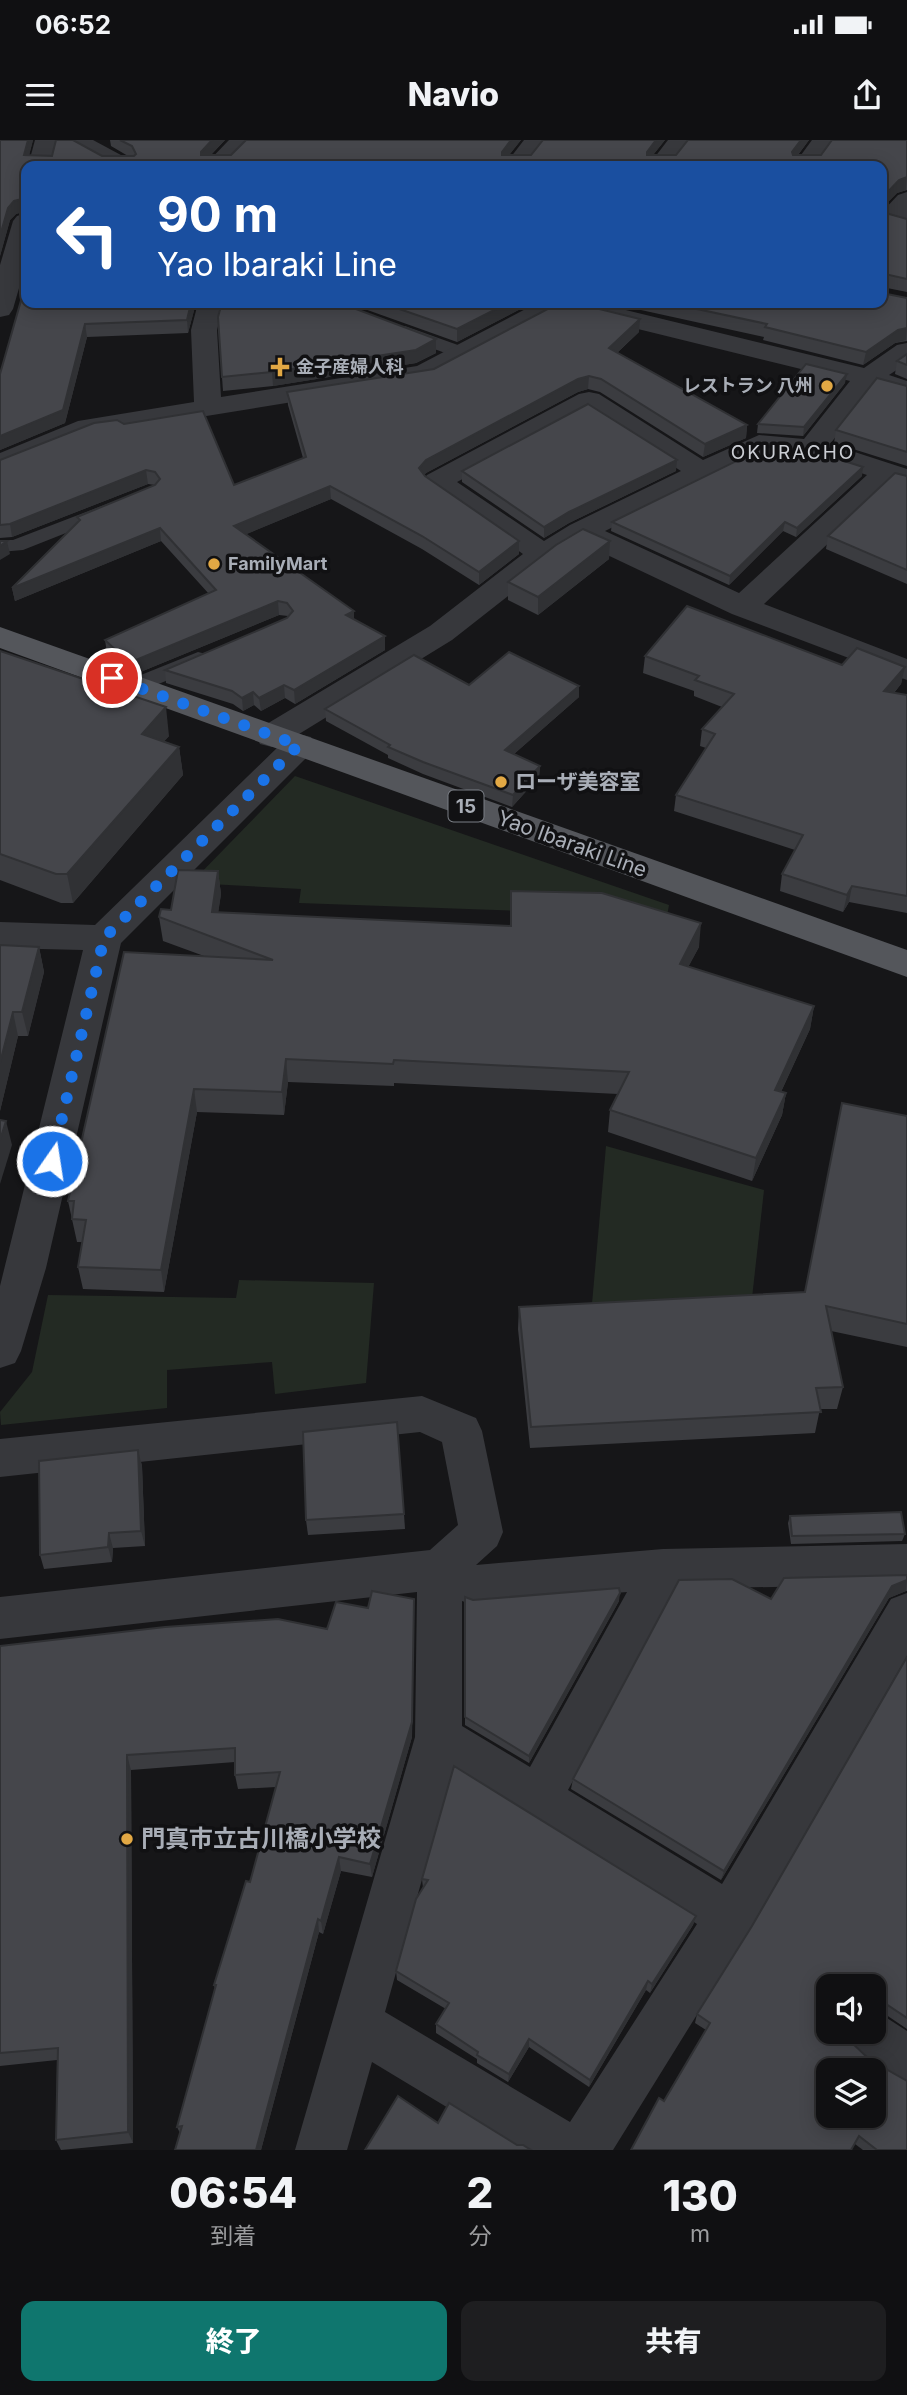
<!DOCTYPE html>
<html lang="ja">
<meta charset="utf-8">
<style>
body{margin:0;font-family:Inter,"Noto Sans JP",sans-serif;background:#1e1e20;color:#f1f3f6;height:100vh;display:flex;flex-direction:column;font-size:26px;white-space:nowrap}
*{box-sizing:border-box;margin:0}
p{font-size:23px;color:#9c9d9f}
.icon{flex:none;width:38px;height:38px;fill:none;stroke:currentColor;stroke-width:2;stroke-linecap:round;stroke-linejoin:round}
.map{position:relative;height:2010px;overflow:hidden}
.drawer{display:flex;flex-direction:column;background:#101012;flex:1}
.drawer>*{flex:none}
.hud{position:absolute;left:21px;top:21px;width:866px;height:147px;border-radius:14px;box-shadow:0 4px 18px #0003,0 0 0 2px #303032;background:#1a4fa0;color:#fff;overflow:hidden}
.tools{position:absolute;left:816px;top:1834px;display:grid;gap:14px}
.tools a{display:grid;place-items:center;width:70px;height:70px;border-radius:14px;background:#101012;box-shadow:0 4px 18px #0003,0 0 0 2px #303032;font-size:35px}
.pin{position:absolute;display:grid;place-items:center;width:60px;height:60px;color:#fff;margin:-30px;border:4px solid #fff;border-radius:50%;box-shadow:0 2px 7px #0007}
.me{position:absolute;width:77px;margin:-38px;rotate:13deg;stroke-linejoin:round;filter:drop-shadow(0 0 5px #0008)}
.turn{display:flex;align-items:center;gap:24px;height:147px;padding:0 21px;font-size:32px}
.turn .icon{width:91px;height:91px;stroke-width:2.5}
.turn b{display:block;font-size:49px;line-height:60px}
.eta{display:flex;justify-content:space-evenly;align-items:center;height:119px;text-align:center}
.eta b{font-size:42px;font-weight:800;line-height:49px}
.primary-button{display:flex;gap:14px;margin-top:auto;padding:14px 21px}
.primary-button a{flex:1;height:80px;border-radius:14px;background:#0f766e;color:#fff;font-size:28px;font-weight:800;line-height:80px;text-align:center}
.primary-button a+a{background:#1e1e20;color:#f1f3f6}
.status{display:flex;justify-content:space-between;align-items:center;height:49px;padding:0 35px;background:#101012;direction:ltr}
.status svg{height:19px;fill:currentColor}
header{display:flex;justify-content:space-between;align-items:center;height:91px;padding:0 21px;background:#101012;font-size:32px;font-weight:800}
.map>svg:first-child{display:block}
</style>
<div class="status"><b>06:52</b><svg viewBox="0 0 49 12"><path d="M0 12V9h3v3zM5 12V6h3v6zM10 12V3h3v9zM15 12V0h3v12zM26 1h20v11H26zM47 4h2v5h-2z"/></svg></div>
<header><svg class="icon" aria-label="menu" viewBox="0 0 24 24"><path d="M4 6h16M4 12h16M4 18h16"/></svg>Navio<svg class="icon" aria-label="share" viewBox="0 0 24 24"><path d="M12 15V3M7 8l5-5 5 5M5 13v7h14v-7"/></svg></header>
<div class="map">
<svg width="907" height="2010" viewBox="0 0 907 2010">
<rect width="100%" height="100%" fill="#161618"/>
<!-- green -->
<g fill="#232a23">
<path d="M295 636 669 765 667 776 299 763 301 749 191 743Z"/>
<path d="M606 1006 764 1050 751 1167 591 1175Z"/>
<path d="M239 1140 374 1143 366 1243 275 1254 272 1222 167 1230V1268L1 1285 0 1272 32 1232 48 1155 236 1158Z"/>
</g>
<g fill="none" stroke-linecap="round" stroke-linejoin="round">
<!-- service -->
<g fill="#37383c" fill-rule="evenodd">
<path d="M405 186 469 209 471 213 462 219 398 196 396 192Z"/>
<path d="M112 362 119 364 122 368 119 372 23 410 0 412V400H13Z"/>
<path d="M198 512 206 514 209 519 206 524 142 551H126L123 546 126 541Z"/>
</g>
<!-- minor -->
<g fill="#37383c" fill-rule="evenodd">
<path d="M35 0H59L52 26H28Z"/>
<path d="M63 0H93L132 21 135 26H105L66 5Z"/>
<path d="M229 0H255L230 26H204Z"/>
<path d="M524 0H549L529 26H504Z"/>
<path d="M668 0H693L673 26H648Z"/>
<path d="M812 0H837L817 26H793Z"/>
<path d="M907 52V91L882 84V72L898 55Z"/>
<path d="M26 73V124L13 169 9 175 0 177V125L13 81 17 76Z"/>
<path d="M198 163H224L217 190 221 257 417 226 537 163H570L566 169 434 239 95 294 0 332V313L78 281 194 262 191 190Z"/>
<path d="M581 163H597L864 228 897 205 907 203V223L889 235 907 241V258L874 248 830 304 907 329V347L892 343 764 464 907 519V540L732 474 582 403 554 420 452 500 299 594 311 597 315 605 311 613 121 803 46 1128 21 1211 15 1223 0 1228V1146L83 810 0 808V782L95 785 280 605 272 607 260 604 256 596 260 588 430 486 523 414 427 347 422 341 427 335 579 254 589 252 599 254 703 320 759 295 804 299 850 241 581 175 577 169ZM588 272 681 331 570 385 544 401 457 342ZM763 313 809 316 867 335 739 453 605 391Z"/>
<path d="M422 1256 476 1278 482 1291 503 1392 497 1406 476 1425 663 1409 907 1404V1444L676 1449 568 1650 722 1744 891 1459 907 1453V1516L747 1794 613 2010H518L372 1922 347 2010H295L415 1597 417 1452 0 1499V1457L430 1410 458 1385 442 1302 420 1292 0 1337V1299ZM627 1452 530 1627 462 1586V1461L473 1465ZM452 1632 697 1784 570 1982 385 1872Z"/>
<path d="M873 1869 907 1891V1949C880 1938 851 1919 841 1892H873Z"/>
</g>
<!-- primary -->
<path fill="#54565b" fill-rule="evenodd" d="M0 487 907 810V837L0 508Z"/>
</g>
<!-- wall -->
<g fill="#3b3c40">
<path d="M0 0H33L29 15 128 16 111 6 110 0H225L211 15H231L246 0H521L509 15H531L543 0H665L653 15H676L688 0H809L798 15H821L907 0V50L897 53 882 68 26 71 16 74 10 80 0 116Z"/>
<path d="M882 72 907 79V152L882 147Z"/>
<path d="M26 112V143H23L21 130Z"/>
<path d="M26 143 196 163 188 193 87 197 65 283 0 310V234Z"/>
<path d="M907 158V201L895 203 863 225 763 200 764 197 609 163H882Z"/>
<path d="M225 163H532L457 202 359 167 226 165Z"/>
<path d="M639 192 617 213 747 285 746 298 703 317 600 252 588 249 578 252 426 333 424 335 425 336 519 401V414L479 445 422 409 331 359 246 394 354 479 385 496V510L295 564 285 558 261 571 254 565 243 571 233 564 166 543 165 530 287 478 288 476 279 475 138 533 122 528 107 513 105 500 209 454 161 401 15 461 12 448 78 383 77 377 155 345 148 344 12 397 0 398V320L124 284 234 345 303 318 288 265 287 252 434 229Z"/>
<path d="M436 199V213L416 223 273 246 223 251 222 237Z"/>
<path d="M907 214V239L895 234 897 221Z"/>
<path d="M845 243 803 296 757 293 758 284Z"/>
<path d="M907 246V326L834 303 836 290Z"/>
<path d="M462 331H676L569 383 544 398 462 342Z"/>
<path d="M862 336 796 397 783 391 729 445 611 391 612 382Z"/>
<path d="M907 336V444L826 409 828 396Z"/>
<path d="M610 401 609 419 538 475 508 460V442Z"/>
<path d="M0 511 169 596 164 601 179 607 183 635 73 763H61L0 740Z"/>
<path d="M645 516 905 527 901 544 894 553 907 555V773L849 762 843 772 780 751 782 734 795 710 674 671 676 655 706 608 700 606 702 589 722 567 694 556V551L643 533Z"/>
<path d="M579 546V557L514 614 540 626 539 637 512 667 423 634 388 618V615L326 581 325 569Z"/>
<path d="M218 731 221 754 218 772 699 807 688 827 814 866 810 889 781 952 786 953 782 975 752 1041 608 992 610 970 618 954 394 943V946L288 942 284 975 197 972 164 1152 83 1149 78 1127 82 1102H77L68 1061 204 816 163 801 159 777 171 770Z"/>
<path d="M0 805 39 807 44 832 28 896H18L0 971Z"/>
<path d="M907 976V1207L831 1191 843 1247 837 1269H820L815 1293 530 1308 518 1189 519 1167 804 1152Z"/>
<path d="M138 1310 142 1326 145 1406 113 1408 112 1422 44 1429 40 1415Z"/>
<path d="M404 1374 405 1389 308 1395 306 1380Z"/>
<path d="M790 1376 905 1394 902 1401 791 1404 788 1383Z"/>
<path d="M907 1435V1451H906L889 1458 721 1740 571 1649 573 1639 771 1459Z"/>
<path d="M465 1457 473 1460 619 1461 529 1623 465 1585Z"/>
<path d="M414 1459 412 1597 372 1737 341 1731 323 1794 319 1792 261 2010H175L180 1993 177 1987 215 1849 214 1845 250 1742 276 1647 238 1649 235 1635V1622L131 1630 133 2003 61 2010 56 2000 57 1920 0 1926V1506L327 1489 368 1468Z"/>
<path d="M907 1517V1889L876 1868 873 1883V1846L828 1892 907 2010H863L855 2004 664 1961 706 1890 695 1883 697 1874 752 1786Z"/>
<path d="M422 1739 696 1776 693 1785 650 1853 646 1850 589 1947 529 1907 508 1942 477 1923V1919L436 1893V1884L446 1869 397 1840 396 1831 423 1748Z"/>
</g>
<!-- shaded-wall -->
<g fill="#303134">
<path d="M28 0H33L26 28 24 15Z"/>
<path d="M212 0H225L202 24 201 12Z"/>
<path d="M511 0H521L502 24V12Z"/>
<path d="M656 0H665L646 24 647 12Z"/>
<path d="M801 0H809L791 24 792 12Z"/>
<path d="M907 37 906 50 897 53 882 68V58L899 40Z"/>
<path d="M26 58V71L16 74 10 80 0 116V96L8 68 14 61Z"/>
<path d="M885 134 883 146 882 147V136Z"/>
<path d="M191 163H196L188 193 187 180Z"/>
<path d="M508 163H532L457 202V189Z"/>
<path d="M640 179 639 192 608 221 609 208Z"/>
<path d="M85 184 87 197 65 283 0 310V296Z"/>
<path d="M907 188 906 200 895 203 863 225 866 212 898 190Z"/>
<path d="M436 199V213L416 223 273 246 272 232Z"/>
<path d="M847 234 845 243 803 296 804 287Z"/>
<path d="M589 236 588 249 578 252 426 333 419 341V328L426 320 578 239Z"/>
<path d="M747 285 746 298 703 317 705 304Z"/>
<path d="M677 320 676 331 569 383 544 398V387L569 372Z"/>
<path d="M863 327 862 336 796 397 797 388Z"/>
<path d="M146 330 148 344 12 397 10 384Z"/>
<path d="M330 346 331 359 235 399 234 386Z"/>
<path d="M785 382 783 391 729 445 730 436Z"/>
<path d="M160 388 161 401 15 461 12 448Z"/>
<path d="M7 401 10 414 0 420V406Z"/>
<path d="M519 401V414L479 445V432Z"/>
<path d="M610 401 609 419 538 475V457Z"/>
<path d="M278 461 279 475 138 533 136 520Z"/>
<path d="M354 471V484L346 475Z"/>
<path d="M385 496V510L295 564 294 550Z"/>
<path d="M905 527 901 544 881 568 884 551Z"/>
<path d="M284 545 285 558 261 571 259 558Z"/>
<path d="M579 546V557L505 622V610Z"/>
<path d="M253 552 254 565 243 571 242 558Z"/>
<path d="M166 567 169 596 146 622 142 594Z"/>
<path d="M179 607 183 635 73 763 67 734Z"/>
<path d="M540 626 539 637 512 667 513 655Z"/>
<path d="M218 731 221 754 215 795 212 772Z"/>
<path d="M852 746 849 762 843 772 847 755Z"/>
<path d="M701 783 699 807 677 848 680 824Z"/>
<path d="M39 807 44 832 28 896 22 872Z"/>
<path d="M814 866 810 889 771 973 775 950Z"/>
<path d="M13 872 18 896 0 971V923Z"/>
<path d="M286 919 288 942 284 975 282 952Z"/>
<path d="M194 949 197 972 164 1152 161 1130Z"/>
<path d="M786 953 782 975 752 1041 756 1018Z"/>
<path d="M6 981 12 1005 0 1044V1000Z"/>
<path d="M138 1310 142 1326 145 1406 141 1391Z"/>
<path d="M109 1393 113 1408 112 1422 108 1407Z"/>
<path d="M907 1440 906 1451 889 1458 721 1740 724 1731 892 1446Z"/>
<path d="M620 1453 619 1461 529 1623V1616Z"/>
<path d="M414 1459 412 1597 372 1737 370 1724Z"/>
<path d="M127 1615 131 1630 133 2003 128 1992Z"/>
<path d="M339 1717 341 1731 323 1794 321 1781Z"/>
<path d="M696 1776 693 1785 650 1853 652 1844Z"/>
<path d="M318 1779 319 1792 261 2010H256Z"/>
<path d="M648 1841 646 1850 589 1947 590 1940Z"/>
<path d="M529 1899V1907L508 1942 509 1934Z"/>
</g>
<!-- building -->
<g fill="#45464b" stroke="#303134" stroke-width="2" fill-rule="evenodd">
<path d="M0 0H28L24 15 52 16 56 0H73L102 16H134L136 14 132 6 120 0H212L201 12V15H231L246 0H511L502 12V15H531L543 0H656L647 12V15H676L688 0H801L792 12 793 15H821L832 0H907V37L899 40 882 58V59V26H26V94V58L14 61 8 68 0 96Z"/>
<path d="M882 72 907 79V139L885 134 882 136Z"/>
<path d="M26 112V130H21Z"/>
<path d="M26 143V163H191L187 180 85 184 63 270 0 296V234Z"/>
<path d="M882 153 907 158V188L898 190 866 212 765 187 767 184 669 163H882Z"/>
<path d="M382 163H508L457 189Z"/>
<path d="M559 163H575L640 179 609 208 747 285 705 304 601 239 589 236 578 239 426 320 419 328 425 336 519 401 479 432 422 396 330 346 234 386 354 471 346 475 385 496 294 550 284 545 259 558 253 552 242 558 232 551 165 530 287 478 293 471 287 463 278 461 136 520 120 514 105 500 216 450 160 388 12 448 80 380 77 377 155 345 160 339 155 332 146 330 10 384 0 385V320L94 283 117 280 124 284 203 271 234 345 306 317 287 252 434 229Z"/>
<path d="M221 166 356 169 436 199 416 210 272 232 222 237 218 177Z"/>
<path d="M907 214V225L897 221Z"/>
<path d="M806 224 847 234 804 287 758 284Z"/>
<path d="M877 238 907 246V312L836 290Z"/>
<path d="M588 264 677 320 569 372 544 387 462 331Z"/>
<path d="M765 307 810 310 863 327 797 388 785 382 730 436 612 382Z"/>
<path d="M895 333 907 336V430L828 396Z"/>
<path d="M583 389 610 401 538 457 508 442 556 405Z"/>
<path d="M0 401H7L0 406Z"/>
<path d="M687 466 842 525 857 508 905 527 884 551 907 555V756L852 746 847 755 782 734 803 695 676 655 715 594 702 589 734 554 695 540 699 536 645 516Z"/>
<path d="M0 511 166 567 142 594 179 607 67 734H56L0 714Z"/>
<path d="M509 512 579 546 505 610 540 626 513 655 423 622 388 607 390 605 325 569 414 515 469 545Z"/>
<path d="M178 730 218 731 212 772 511 786V751L602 753 701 783 680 824 814 866 775 950 786 953 756 1018 610 970 629 932 394 920 393 924 286 919 282 952 194 949 161 1130 78 1127 86 1080 72 1079 74 1061H68L124 812 273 820 159 777 161 769 171 770Z"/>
<path d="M0 805 39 807 22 872H13L0 923Z"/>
<path d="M842 963 907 976V1184L826 1166 843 1247 816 1248 821 1272 531 1287 519 1167 805 1152Z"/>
<path d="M0 980 6 981 0 1000Z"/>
<path d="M397 1282 404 1374 306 1380 303 1292Z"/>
<path d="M138 1310 141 1391 109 1393 108 1407 40 1415 39 1321Z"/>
<path d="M901 1372 905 1394 792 1396 790 1376Z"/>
<path d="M907 1435V1440L892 1446 724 1731 573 1639 679 1440 732 1439 771 1459 784 1438Z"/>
<path d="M619 1448 620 1453 529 1616 465 1577V1457L473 1460Z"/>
<path d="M372 1451 414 1459 412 1582 370 1724 339 1717 321 1781 318 1779 256 2010H175L182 1986 177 1987 216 1845H214L246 1741 250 1742 280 1632 235 1635V1608L127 1615 128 1992 56 2000 58 1908 0 1913V1506L165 1487 278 1479 327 1489 336 1462 368 1468Z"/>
<path d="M907 1517V1878L877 1858 874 1881H873V1846H828V1892H847L853 1904 870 1920 907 1941V2010H877L859 1996 851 2010H631L659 1958 664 1961 710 1883 697 1874 752 1786ZM828 1930H873V1976H828Z"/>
<path d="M454 1626 696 1776 652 1844 648 1841 590 1940 529 1899 509 1934 477 1915 478 1912 436 1884 449 1863 396 1831 416 1759 428 1740 422 1739Z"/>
<path d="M398 1956 438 1983 449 1963 517 2005H523L531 2010H365Z"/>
</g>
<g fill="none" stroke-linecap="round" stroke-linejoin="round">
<!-- route -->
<path stroke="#1a73e8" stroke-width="12" stroke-dasharray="0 21.6" d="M52 1021 104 798 299 605 112 538"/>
</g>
<!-- markers -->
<g fill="#e2a844" stroke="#111113" stroke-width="2.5">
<path d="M276.5 216.5h7v7h7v7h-7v7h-7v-7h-7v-7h7z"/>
<circle cx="827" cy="246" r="7"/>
<circle cx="214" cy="424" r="7"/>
<circle cx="501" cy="642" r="7"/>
<circle cx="127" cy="1699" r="7"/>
</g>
<g text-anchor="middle" stroke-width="7" stroke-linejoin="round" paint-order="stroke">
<!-- far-poi labels -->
<g font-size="18" font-weight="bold" fill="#a9aeb7" stroke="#111113" text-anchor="start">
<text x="296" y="233">金子産婦人科</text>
<text x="813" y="252" text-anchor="end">レストラン 八州</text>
<text x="228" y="430">FamilyMart</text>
</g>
<!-- far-neighbourhood labels -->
<g font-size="19" letter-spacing="2" fill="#cacdd3" stroke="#111113">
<text x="793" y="319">OKURACHO</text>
</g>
<!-- shield labels -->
<rect fill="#111113" stroke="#7b7f86" stroke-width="2" x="448.5" y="650.5" width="35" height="31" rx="5"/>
<g font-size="19" font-weight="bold" fill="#a9aeb7">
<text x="466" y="673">15</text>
</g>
<!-- poi labels -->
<g font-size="21" font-weight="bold" fill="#a9aeb7" stroke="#111113" text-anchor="start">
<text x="515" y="649">ローザ美容室</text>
</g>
<!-- street labels -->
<g font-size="21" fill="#a9aeb7" stroke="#111113">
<text transform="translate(572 704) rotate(20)" y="7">Yao Ibaraki Line</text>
</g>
<!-- near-poi labels -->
<g font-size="24" font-weight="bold" fill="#a9aeb7" stroke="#111113" text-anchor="start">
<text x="141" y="1707">門真市立古川橋小学校</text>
</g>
</g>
</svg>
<div class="tools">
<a><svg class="icon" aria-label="sound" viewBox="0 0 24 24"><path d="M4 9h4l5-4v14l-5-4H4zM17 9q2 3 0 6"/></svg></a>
<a><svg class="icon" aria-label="layers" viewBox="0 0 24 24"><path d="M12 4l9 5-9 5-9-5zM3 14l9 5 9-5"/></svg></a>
</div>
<div class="pin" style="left:112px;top:538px;background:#d93025"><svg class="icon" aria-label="arrive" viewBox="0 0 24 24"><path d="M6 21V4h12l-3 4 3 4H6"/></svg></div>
<svg class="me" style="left:52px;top:1021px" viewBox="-20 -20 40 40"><circle r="17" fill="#1a73e8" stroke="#fff" stroke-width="3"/><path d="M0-11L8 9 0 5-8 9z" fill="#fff"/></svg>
<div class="hud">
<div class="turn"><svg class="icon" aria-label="left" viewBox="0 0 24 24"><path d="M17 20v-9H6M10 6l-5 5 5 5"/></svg><div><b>90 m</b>Yao Ibaraki Line</div></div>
</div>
</div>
<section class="drawer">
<div class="eta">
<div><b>06:54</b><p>到着</p></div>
<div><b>2</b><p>分</p></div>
<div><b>130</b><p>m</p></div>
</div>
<div class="primary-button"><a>終了</a><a>共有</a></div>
</section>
